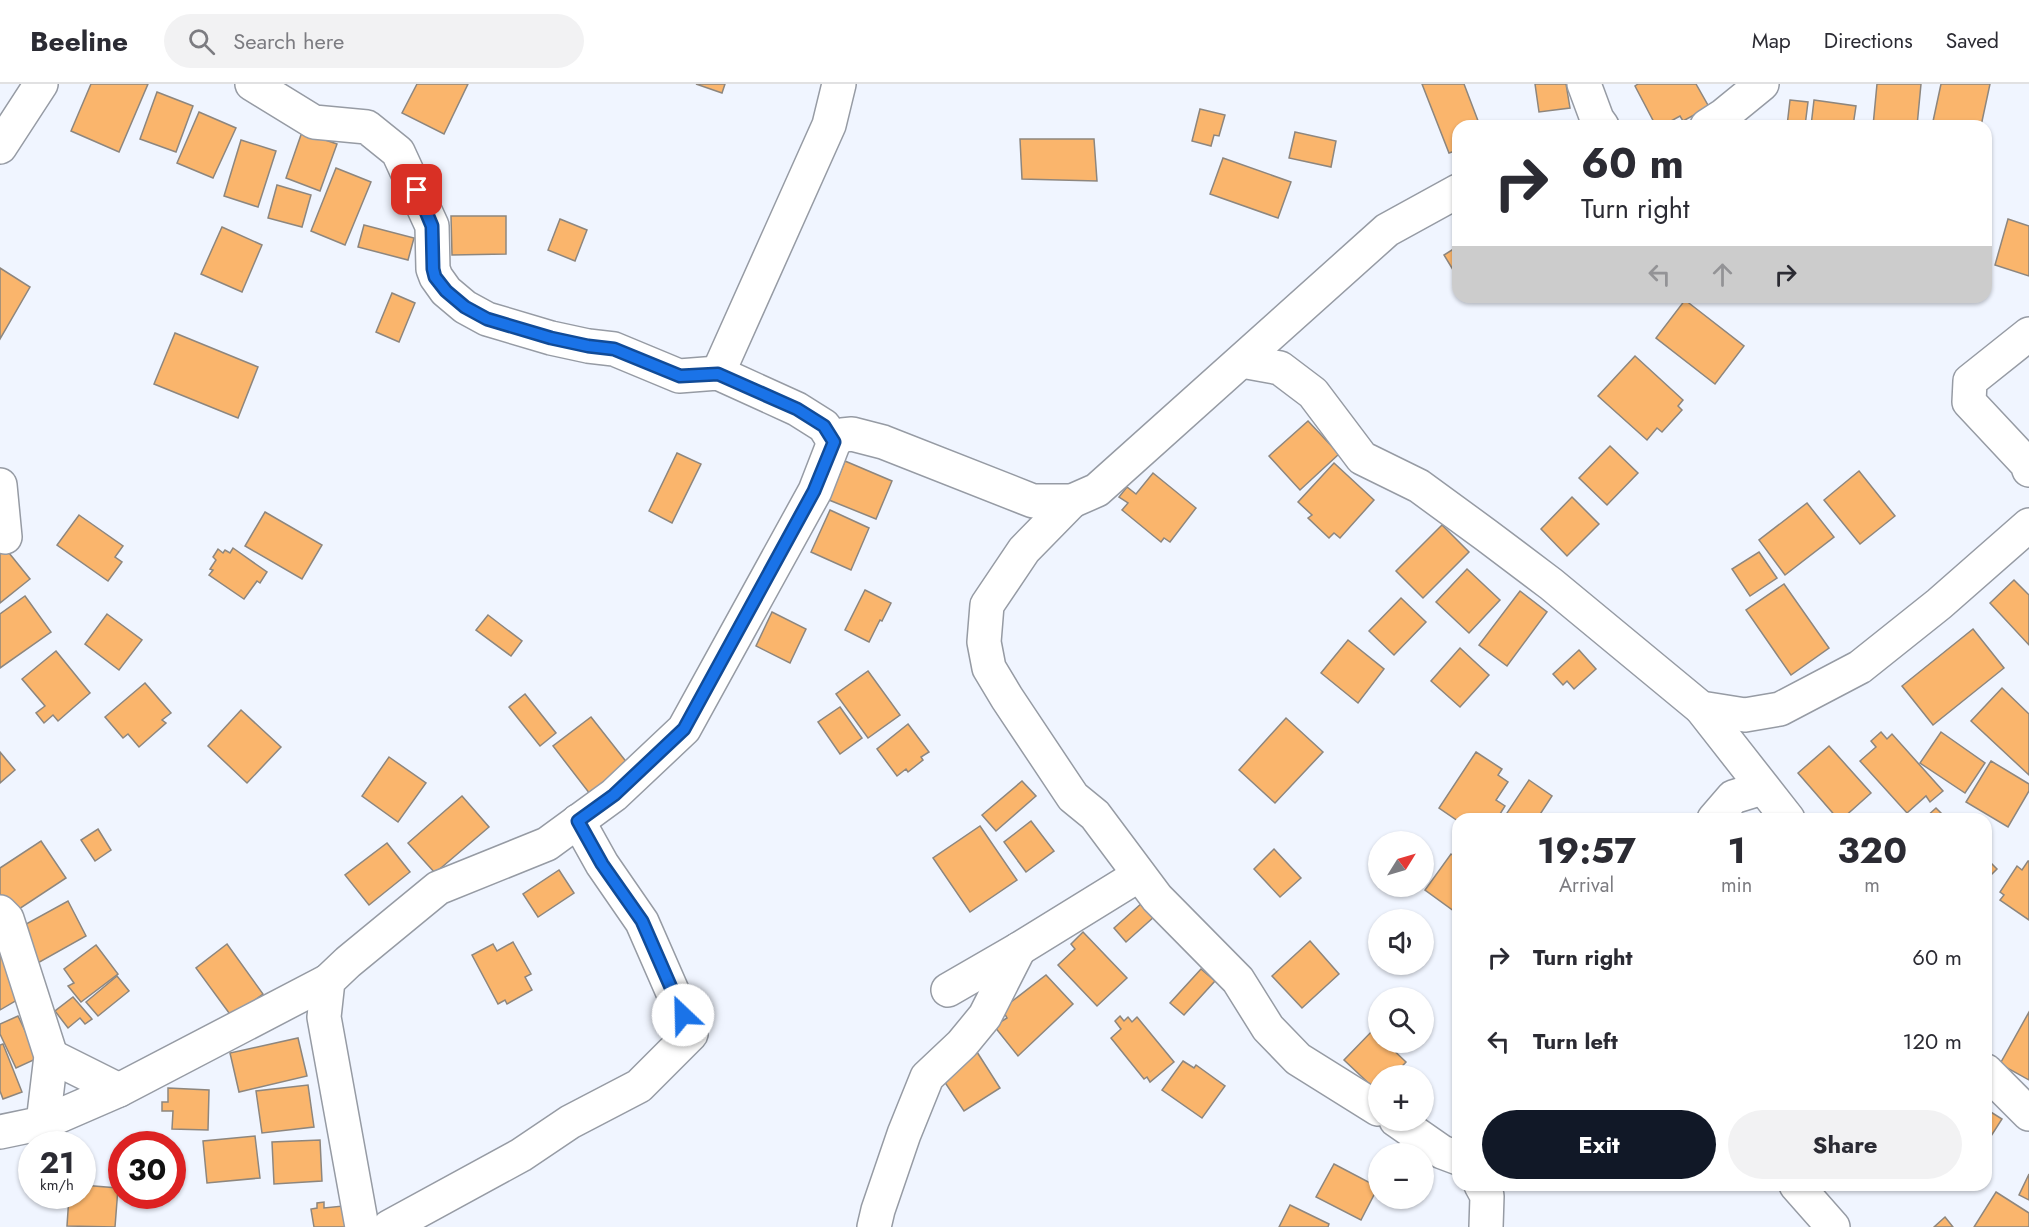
<!DOCTYPE html>
<meta charset="utf-8">
<style>
body{margin:0;font-family:Jost,sans-serif;background:#f2f2f3;color:#2b2b33;height:100vh;display:flex;flex-direction:column;font-size:22px;white-space:nowrap}
*{box-sizing:border-box;margin:0}
p{font-size:20px;color:#7c7c81}
.icon{flex:none;width:33px;height:33px;fill:none;stroke:currentColor;stroke-width:2;stroke-linecap:round;stroke-linejoin:round}
.map{position:relative;flex:1;overflow:hidden}
.drawer{position:absolute;left:1452px;top:729px;width:540px;height:378px;display:flex;flex-direction:column;background:#fff;border-radius:18px;box-shadow:0 2px 4px #0004}
.drawer>*{flex:none}
.guide{position:absolute;left:1452px;top:36px;width:540px;height:183px;border-radius:18px;box-shadow:0 2px 4px #0004;background:#fff;color:#2b2b33;overflow:hidden}
.needle{width:39px;rotate:53deg}
.tools{position:absolute;left:1368px;top:747px;display:grid;gap:12px}
.tools a{display:grid;place-items:center;width:66px;height:66px;border-radius:50%;background:#fff;box-shadow:0 2px 4px #0004;font-size:30px}
.speed{position:absolute;left:18px;top:1047px;display:flex;gap:12px;font-size:30px;font-weight:700;text-align:center}
.speed>*{display:grid;place-content:center;width:78px;height:78px;border-radius:50%;background:#fff;box-shadow:0 2px 4px #0004;line-height:1}
.speed small{font-size:15px;font-weight:400}
.speed .limit{border:9px solid #d22;background:#fff;color:#111}
.pin{position:absolute;display:grid;place-items:center;width:51px;height:51px;color:#fff;margin:-26px;border-radius:12px;box-shadow:0 3px 9px #0006}
.me{position:absolute;width:66px;margin:-33px;rotate:336deg;stroke-linejoin:round;filter:drop-shadow(0 0 4px #0008)}
.turn{display:flex;align-items:center;gap:21px;height:126px;padding:0 30px;font-size:27px}
.turn .icon{width:78px;height:78px;stroke-width:2.5}
.turn b{display:block;font-size:42px;line-height:51px}
.lanes{display:flex;align-items:center;height:57px;padding:0 30px;background:#0003;justify-content:center;gap:30px;direction:ltr}
.lanes .off{opacity:.35}
.eta{display:flex;justify-content:space-evenly;align-items:center;height:102px;text-align:center}
.eta b{font-size:36px;font-weight:700;line-height:42px}
.cta{display:flex;gap:12px;margin-top:auto;padding:12px 30px}
.cta a{flex:1;height:69px;border-radius:36px;background:#111827;color:#fff;font-size:24px;font-weight:700;line-height:69px;text-align:center}
.cta a+a{background:#f2f2f3;color:#2b2b33}
ul{padding:0;list-style:none}
li{display:flex;align-items:center;gap:18px;height:84px;padding:0 30px}
li div{flex:1}
li b{display:block;font-size:22px}
li em{font-style:normal}
header{display:flex;align-items:center;gap:36px;box-sizing:border-box;height:84px;padding:0 30px;background:#fff;border-bottom:2px solid #e1e1e2}
header strong{font-size:28px}
nav{display:flex;gap:33px;margin-inline-start:auto;font-size:21px}
.search{width:420px;height:54px;background:#f2f2f3;display:flex;align-items:center;gap:15px;box-sizing:border-box;padding:0 21px;border-radius:33px;color:#7c7c81;font-size:22px}
.map>svg:first-child{display:block}
</style>
<header>
<strong>Beeline</strong>
<div class="search"><svg class="icon" aria-label="search" viewBox="0 0 24 24"><circle cx="10" cy="10" r="6"/><path d="M15 15l6 6"/></svg>Search here</div>
<nav><a>Map</a><a>Directions</a><a>Saved</a></nav>
</header>
<div class="map">
<svg width="2029" height="1143" viewBox="0 0 2029 1143">
<rect width="100%" height="100%" fill="#f0f5ff"/>
<!-- building -->
<g fill="#fab56c" stroke="#8d867e" stroke-width="1.5">
<path d="M91 0H148L119 68 71 47Z"/>
<path d="M417 0H468L444 50 402 29Z"/>
<path d="M696 0H725L722 9Z"/>
<path d="M1422 0H1464L1480 42H1458V66L1449 69Z"/>
<path d="M1535 0H1566L1570 24 1539 28Z"/>
<path d="M1638 0H1696L1709 23 1683 37 1680 32 1662 42H1656L1635 2Z"/>
<path d="M1877 0H1921L1917 42H1873Z"/>
<path d="M1941 0H1990L1981 42H1932Z"/>
<path d="M157 8 193 22 176 68 140 55Z"/>
<path d="M1790 16 1808 18 1805 42H1787Z"/>
<path d="M1814 16 1856 22 1853 42H1811Z"/>
<path d="M1200 25 1225 31 1219 52 1214 51 1211 62 1192 57Z"/>
<path d="M199 28 236 44 213 94 177 79Z"/>
<path d="M302 48 337 60 320 107 286 94Z"/>
<path d="M1295 48 1336 57 1331 83 1289 74Z"/>
<path d="M1020 55H1094L1097 97 1022 95Z"/>
<path d="M241 56 276 67 258 123 224 112Z"/>
<path d="M1223 74 1291 98 1278 134 1210 110Z"/>
<path d="M336 84 371 98 345 161 311 147Z"/>
<path d="M277 101 311 111 302 143 268 134Z"/>
<path d="M451 132H506V170L452 171Z"/>
<path d="M560 135 587 146 575 177 548 166Z"/>
<path d="M2008 135 2029 142V192L1995 181Z"/>
<path d="M364 141 414 154 408 176 358 163Z"/>
<path d="M222 143 262 161 242 208 201 190Z"/>
<path d="M1458 162V194L1444 171Z"/>
<path d="M0 184 30 203 0 255Z"/>
<path d="M392 209 415 219 399 258 376 248Z"/>
<path d="M1685 216 1744 262 1715 300 1656 254Z"/>
<path d="M175 249 258 283 238 334 154 300Z"/>
<path d="M1635 272 1683 316 1678 322 1682 326 1662 348 1657 344 1647 356 1598 312Z"/>
<path d="M1308 337 1339 370 1300 406 1269 372Z"/>
<path d="M1610 362 1638 389 1607 421 1579 394Z"/>
<path d="M677 369 701 380 672 439 649 427Z"/>
<path d="M845 377 892 397 876 435 829 416Z"/>
<path d="M1334 379 1374 416 1340 454 1334 449 1329 454 1308 434 1312 431 1298 418Z"/>
<path d="M1859 387 1895 432 1860 460 1824 416Z"/>
<path d="M1153 389 1196 424 1170 458 1164 454 1161 458 1122 426 1128 419 1119 413 1127 403 1136 410Z"/>
<path d="M1572 413 1599 440 1567 472 1541 445Z"/>
<path d="M1807 419 1834 453 1785 491 1759 456Z"/>
<path d="M830 426 869 444 851 486 811 468Z"/>
<path d="M265 428 322 461 302 495 245 462Z"/>
<path d="M79 431 123 462 115 473 122 478 108 497 57 461Z"/>
<path d="M1442 441 1469 468 1423 514 1396 487Z"/>
<path d="M5 464 30 495 0 519V467Z"/>
<path d="M233 464 267 488 260 499 257 497 244 515 209 491 213 486 210 485 216 476 213 473 218 465 223 469 225 466 230 469Z"/>
<path d="M1759 468 1777 494 1750 512 1732 485Z"/>
<path d="M1467 485 1500 516 1469 549 1436 518Z"/>
<path d="M2014 496 2029 511V561L1990 519Z"/>
<path d="M1784 500 1829 564 1791 591 1746 526Z"/>
<path d="M865 506 891 519 882 537 880 536 869 558 845 546Z"/>
<path d="M1520 507 1547 528 1507 582 1479 561Z"/>
<path d="M25 512 51 548 0 584V530Z"/>
<path d="M1401 514 1426 538 1394 571 1369 547Z"/>
<path d="M772 528 806 545 790 579 756 562Z"/>
<path d="M107 530 142 556 119 586 85 560Z"/>
<path d="M488 531 522 557 511 572 476 546Z"/>
<path d="M1973 545 2004 584 1933 641 1902 602Z"/>
<path d="M1348 556 1384 585 1358 619 1321 589Z"/>
<path d="M1460 564 1489 591 1460 623 1431 597Z"/>
<path d="M1579 566 1596 585 1574 605 1567 597 1563 601 1553 590Z"/>
<path d="M56 567 90 609 58 637 53 631 44 639 36 629 45 622 22 595Z"/>
<path d="M868 587 900 631 868 654 836 610Z"/>
<path d="M145 599 171 629 162 636 166 639 139 663 128 650 123 654 105 633Z"/>
<path d="M2002 604 2029 630V691L1971 637Z"/>
<path d="M525 610 556 649 540 662 509 623Z"/>
<path d="M840 623 862 654 840 670 818 638Z"/>
<path d="M241 626 281 663 247 699 208 662Z"/>
<path d="M591 633 628 680 590 710 553 662Z"/>
<path d="M1286 634 1323 668 1275 719 1239 686Z"/>
<path d="M908 640 929 668 921 673 923 676 908 688 906 685 897 692 877 665Z"/>
<path d="M1881 648 1887 655 1892 650 1943 707 1930 718 1926 712 1907 729 1860 677 1876 663 1871 657Z"/>
<path d="M1941 648 1985 679 1965 709 1920 679Z"/>
<path d="M1829 662 1871 709 1842 735H1838L1798 689Z"/>
<path d="M0 668 15 686 0 699Z"/>
<path d="M1476 668 1502 685 1498 691 1508 698 1496 716 1505 722 1497 735H1458V737L1439 724Z"/>
<path d="M389 673 426 699 398 738 362 712Z"/>
<path d="M1991 677 2029 700V707L2008 743 1966 718Z"/>
<path d="M1529 696 1552 712 1537 735H1509L1505 732Z"/>
<path d="M1022 697 1036 712 996 747 982 731Z"/>
<path d="M462 712 489 743 435 789 408 759Z"/>
<path d="M1936 724 1947 735H1924Z"/>
<path d="M1031 737 1054 767 1026 788 1004 758Z"/>
<path d="M980 742 1017 796 970 828 933 774Z"/>
<path d="M98 745 111 766 95 777 81 756Z"/>
<path d="M41 757 66 794 13 829 0 810V784Z"/>
<path d="M387 759 410 788 369 821 345 791Z"/>
<path d="M1274 765 1301 794 1280 813 1254 785Z"/>
<path d="M1451 770 1458 775V830L1425 806Z"/>
<path d="M1986 774 1997 785 1986 796Z"/>
<path d="M2028 777H2029V836L2000 816 2004 811 2000 808 2017 782 2022 786Z"/>
<path d="M559 786 574 809 538 833 523 810Z"/>
<path d="M68 817 86 852 36 880 17 845Z"/>
<path d="M1143 818 1155 832 1126 858 1114 844Z"/>
<path d="M1083 848 1127 894 1097 922 1058 881 1075 865 1071 860Z"/>
<path d="M1310 857 1339 890 1302 924 1272 892Z"/>
<path d="M513 858 531 890 525 893 532 906 507 920 505 916 498 920 472 871 493 860 497 867Z"/>
<path d="M227 860 263 910 232 933 196 884Z"/>
<path d="M96 861 118 890 81 918 68 902 74 899 64 885Z"/>
<path d="M0 869 24 912 0 926Z"/>
<path d="M1201 885 1215 897 1184 931 1170 919Z"/>
<path d="M1046 891 1073 920 1018 972 994 942 1007 934 1002 925Z"/>
<path d="M117 892 129 907 98 932 86 918Z"/>
<path d="M73 913 92 935 85 940 80 934 68 944 55 927Z"/>
<path d="M2029 928V996L2000 980Z"/>
<path d="M18 932 38 974 16 984 0 950V940Z"/>
<path d="M1120 932 1124 937 1128 933 1132 938 1137 933 1174 978 1150 998 1147 993 1144 995 1111 954 1121 945 1115 937Z"/>
<path d="M1373 946 1378 952V958H1385L1406 978 1393 992H1378V1008L1344 976Z"/>
<path d="M298 954 307 992 239 1008 230 969Z"/>
<path d="M3 960 22 1008 3 1015 0 1007V961Z"/>
<path d="M977 968 1000 1004 964 1027 940 991Z"/>
<path d="M1183 977 1194 984 1196 981 1225 1002 1202 1034 1162 1006Z"/>
<path d="M308 1001 314 1043 262 1049 256 1007Z"/>
<path d="M168 1004 209 1006 208 1046 172 1045 173 1027H162V1018H168Z"/>
<path d="M1986 1025 2002 1035 1986 1060Z"/>
<path d="M255 1052 260 1094 207 1099 203 1057Z"/>
<path d="M320 1056 322 1097 274 1100 272 1058Z"/>
<path d="M1334 1080 1378 1103 1361 1136 1316 1113Z"/>
<path d="M2029 1090V1116L2019 1111Z"/>
<path d="M82 1101 118 1104 115 1143 67 1142 69 1112H82Z"/>
<path d="M1996 1108 2029 1129V1143H1974Z"/>
<path d="M324 1118V1124L343 1122 346 1143H314L311 1125 317 1124V1119Z"/>
<path d="M1290 1121 1329 1140 1328 1143H1279Z"/>
<path d="M1945 1133 1953 1143H1934Z"/>
</g>
<g fill="none" stroke-linecap="round" stroke-linejoin="round">
<defs>
<g id="minor">
<path d="M252 0 314 38 367 43 398 68 432 142 433 185 436 193 446 207 465 223 487 235 551 254 588 262 614 265 679 292 718 289 797 325 824 342 834 358"/>
<path d="M1584 0 1597 35 1602 42"/>
<path d="M1707 42 1724 31 1762 0"/>
<path d="M0 63 41 0"/>
<path d="M2029 250 1970 297 1969 318 2027 380 2029 386"/>
<path d="M1242 277 1280 284 1313 309 1362 374 1419 402 1486 451 1551 500 1701 624 1745 631 1780 625 1860 583 1939 520 2029 441"/>
<path d="M718 289 829 41 839 0"/>
<path d="M0 401 5 453"/>
<path d="M1072 417 1024 466 987 521 984 558 989 584 1007 614 1073 713 1095 731 1157 814 1238 896 1268 944 1298 975 1378 1025"/>
<path d="M1701 624 1788 735"/>
<path d="M1714 735 1733 713 1762 704"/>
<path d="M0 828 7 835 51 972 43 1039 0 1048"/>
<path d="M948 906 1019 865 1139 791"/>
<path d="M51 972 119 1006"/>
<path d="M1986 987 2029 1030"/>
<path d="M1396 1036 1442 1068 1458 1074"/>
<path d="M43 1039 119 1006 328 897"/>
<path d="M1481 1101 1487 1112 1486 1143"/>
<path d="M1796 1101 1833 1143"/>
<path d="M362 1143 324 933 328 897 348 878 438 804 547 760 614 711 684 645 815 407 834 358 842 351 852 350 883 358 1033 417H1072L1097 406 1387 146 1458 107"/>
<path d="M389 1143 521 1071 570 1038 639 1002 691 950 642 838 602 780 578 737"/>
<path d="M874 1143 878 1126 904 1050 927 993 962 960 985 932 1019 865"/>
</g>
</defs>
<!-- minor casing -->
<use href="#minor" stroke="#969ba4" stroke-width="36"/>
<!-- minor -->
<use href="#minor" stroke="#fff" stroke-width="33"/>
</g>
<g fill="none" stroke-linecap="round" stroke-linejoin="round">
<defs>
<path id="route" d="M417 106 432 142 433 185 435 193 446 207 465 223 487 235 551 254 588 262 614 265 680 292 718 290 797 325 824 342 834 358 814 407 684 645 614 711 578 737 602 780 642 837 683 931"/>
</defs>
<!-- route casing -->
<use href="#route" stroke="#114b97" stroke-width="15"/>
<!-- route -->
<use href="#route" stroke="#1a73e8" stroke-width="10"/>
</g>
</svg>
<div class="tools">
<a><svg class="needle" viewBox="-14 -14 28 28"><path d="M0-13l5 13h-10z" fill="#e53935"/><path d="M0 13l5-13h-10z" fill="#7c7c81"/></svg></a>
<a><svg class="icon" aria-label="sound" viewBox="0 0 24 24"><path d="M4 9h4l5-4v14l-5-4H4zM17 9q2 3 0 6"/></svg></a>
<a><svg class="icon" aria-label="search" viewBox="0 0 24 24"><circle cx="10" cy="10" r="6"/><path d="M15 15l6 6"/></svg></a>
<a>+</a>
<a>−</a>
</div>
<div class="speed"><div>21<small>km/h</small></div><div class="limit">30</div></div>
<div class="pin" style="left:417px;top:106px;background:#d93025"><svg class="icon" aria-label="arrive" viewBox="0 0 24 24"><path d="M6 21V4h12l-3 4 3 4H6"/></svg></div>
<svg class="me" style="left:683px;top:931px" viewBox="-20 -20 40 40"><circle r="19" fill="#fff"/><path d="M0-13L10 11 0 6-10 11z" fill="#1a73e8"/></svg>
<div class="guide">
<div class="turn"><svg class="icon" aria-label="right" viewBox="0 0 24 24"><path d="M7 20v-9h11M14 6l5 5-5 5"/></svg><div><b>60 m</b>Turn right</div></div>
<div class="lanes"><svg class="icon off" aria-label="left" viewBox="0 0 24 24"><path d="M17 20v-9H6M10 6l-5 5 5 5"/></svg><svg class="icon off" aria-label="ahead" viewBox="0 0 24 24"><path d="M12 20V5M6 11l6-6 6 6"/></svg><svg class="icon" aria-label="right" viewBox="0 0 24 24"><path d="M7 20v-9h11M14 6l5 5-5 5"/></svg></div>
</div>
<section class="drawer">
<div class="eta">
<div><b>19:57</b><p>Arrival</p></div>
<div><b>1</b><p>min</p></div>
<div><b>320</b><p>m</p></div>
</div>
<ul>
<li><svg class="icon" aria-label="right" viewBox="0 0 24 24"><path d="M7 20v-9h11M14 6l5 5-5 5"/></svg><div><b>Turn right</b></div><em>60 m</em></li>
<li><svg class="icon" aria-label="left" viewBox="0 0 24 24"><path d="M17 20v-9H6M10 6l-5 5 5 5"/></svg><div><b>Turn left</b></div><em>120 m</em></li>
</ul>
<div class="cta"><a>Exit</a><a>Share</a></div>
</section>
</div>
